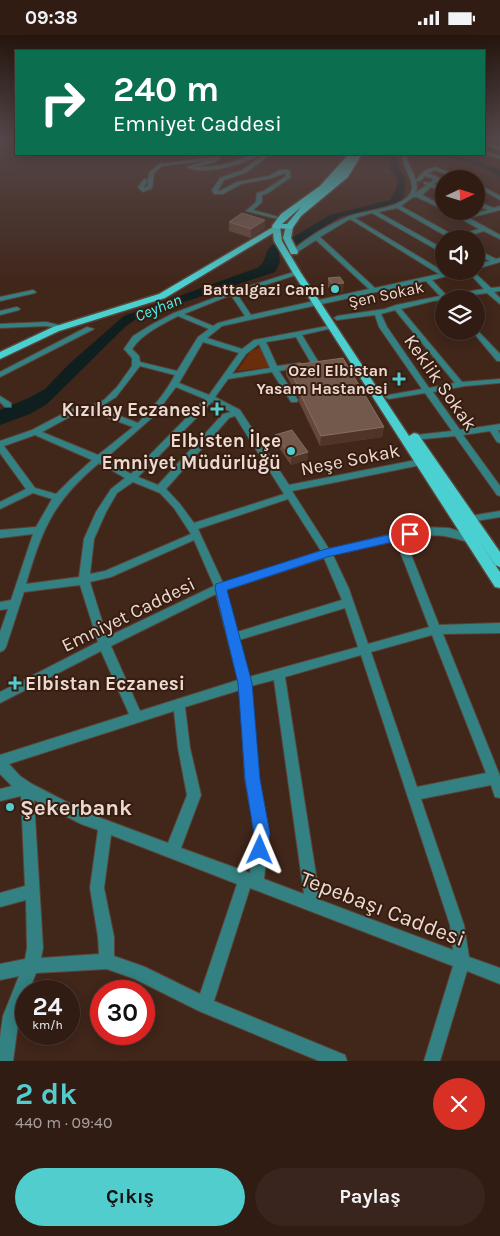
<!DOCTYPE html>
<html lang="tr">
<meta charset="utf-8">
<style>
body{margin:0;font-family:Karla,sans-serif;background:#39251d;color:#f1f3f6;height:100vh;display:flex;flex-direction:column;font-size:19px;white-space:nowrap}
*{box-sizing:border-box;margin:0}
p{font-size:16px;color:#a8a1a0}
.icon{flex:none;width:28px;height:28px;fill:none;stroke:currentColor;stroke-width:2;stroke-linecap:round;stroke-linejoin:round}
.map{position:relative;height:1026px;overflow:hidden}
.details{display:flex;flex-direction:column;background:#311c14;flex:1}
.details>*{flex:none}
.guide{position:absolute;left:15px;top:15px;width:470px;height:105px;border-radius:0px;box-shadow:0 2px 12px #0003,0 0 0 1px #4c3a34;background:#0b6e4f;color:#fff;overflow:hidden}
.needle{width:32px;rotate:86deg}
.tools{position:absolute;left:435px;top:135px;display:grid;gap:10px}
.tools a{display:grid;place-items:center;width:50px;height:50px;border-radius:50%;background:#311c14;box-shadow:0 2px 12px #0003,0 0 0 1px #4c3a34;font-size:25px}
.speed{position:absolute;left:15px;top:945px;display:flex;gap:10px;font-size:25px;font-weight:700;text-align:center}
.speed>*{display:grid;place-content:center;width:65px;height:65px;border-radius:50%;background:#311c14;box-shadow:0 2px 12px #0003,0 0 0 1px #4c3a34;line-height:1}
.speed small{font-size:12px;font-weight:400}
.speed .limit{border:8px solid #d22;background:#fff;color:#111}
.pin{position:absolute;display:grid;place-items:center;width:42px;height:42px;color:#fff;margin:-21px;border:2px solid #fff;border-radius:50%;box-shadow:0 1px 5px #0007}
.me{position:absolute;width:55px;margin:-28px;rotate:1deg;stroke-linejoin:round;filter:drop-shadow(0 0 4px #0008)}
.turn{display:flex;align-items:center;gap:18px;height:105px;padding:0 15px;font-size:22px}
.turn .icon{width:65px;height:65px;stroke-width:2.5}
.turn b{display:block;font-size:35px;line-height:42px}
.round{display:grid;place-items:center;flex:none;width:52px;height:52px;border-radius:26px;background:#39251d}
.head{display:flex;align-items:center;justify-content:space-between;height:85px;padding:0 15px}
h1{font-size:30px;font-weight:700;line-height:38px;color:#52cdce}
.action{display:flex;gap:10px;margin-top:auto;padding:10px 15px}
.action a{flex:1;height:58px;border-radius:30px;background:#52cdce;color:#111;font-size:20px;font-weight:700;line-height:58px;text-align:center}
.action a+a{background:#39251d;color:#f1f3f6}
.status{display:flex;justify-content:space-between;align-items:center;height:35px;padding:0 25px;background:#311c14;direction:ltr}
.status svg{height:14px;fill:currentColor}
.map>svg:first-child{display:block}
</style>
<div class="status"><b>09:38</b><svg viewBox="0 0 49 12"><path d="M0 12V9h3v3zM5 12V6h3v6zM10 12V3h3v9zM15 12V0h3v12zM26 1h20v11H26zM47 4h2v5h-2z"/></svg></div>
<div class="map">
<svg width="500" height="1026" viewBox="0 0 500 1026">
<rect width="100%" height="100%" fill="#41261a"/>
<!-- green -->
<path fill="#6a2e0d" d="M260 312 269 332 237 336 250 317Z"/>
<!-- water -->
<g fill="#0f1f1f">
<path d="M384 119H394L406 146 403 163 395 169 339 182 317 198 279 219 280 227 275 237 139 282 126 291 47 369 30 379 0 390V375L31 362 45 354 69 329 124 281 257 233 263 228 268 214 272 210 295 201 330 180 390 165C394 159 401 147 395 140 393 138 391 136 389 133L390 131Z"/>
<path d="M429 119C454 119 477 126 500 135V142C479 127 454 125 429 119Z"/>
</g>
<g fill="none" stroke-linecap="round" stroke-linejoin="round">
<defs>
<g id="minor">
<path d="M484 108 500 112V115L484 110Z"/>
<path d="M484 116 500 121V124L484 119Z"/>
<path d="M255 119H261C245 129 205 141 187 132L210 125 162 131 154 138 152 153 143 157 138 152 144 144 148 145 149 138 159 129 219 122V124L215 127 195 132C216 134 236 126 255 119ZM148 145V151L144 153V152Z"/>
<path d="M264 119H268V121L247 137 224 145 218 155 220 156 237 147 269 141 280 135H289L291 142 268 158 262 160V167L253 175 282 183V185L246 176 256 167 257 158 264 156 286 141 285 138 272 143 241 149 223 159H214L212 155 220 143 243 135Z"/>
<path d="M402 121 406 122 416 145 424 136 435 132 466 144H459L435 135 427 138 440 143V145L434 149 444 153V157L431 152 422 160 444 171V175L417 162H413L401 171 455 201 479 194 447 176H455L464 181 488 175 476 170V166L494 173 500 171V175L469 183 500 200V204L484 196 459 204H451L397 173 378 177 444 214V219L372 178 355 183 446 238 465 236 432 245 446 260 484 254 471 240 470 236H476V239L491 253 500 252V256L494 257 500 263V269L487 258 444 264V265L433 266 401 274 462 347 500 344V348L465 351 433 357 460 395 500 389V395H498L500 399V408L497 407 490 396 463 400 500 451V461L497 460 455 401 413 405 412 403 413 401 416 400 452 396 425 358 389 364 385 362 389 360 422 354 379 292 375 280 337 285 334 283 337 281 385 274 396 270 440 261 426 246 222 291 207 303 242 314 254 305 333 290 337 292 302 300 319 328 315 330 311 328 296 302 266 307 277 331 300 328 304 330 300 332 279 336 298 365 297 367H291L272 337 228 344 215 362 240 375 289 450 421 424 425 427 421 430 292 456 329 514 422 492 449 493 477 502 479 505 474 509C447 500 433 497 405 504L439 590 500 588V598L443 599 500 741V763L495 762 491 750 421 764 464 890 469 922 500 933V949L467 936 440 1026H424L453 931 250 853 214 966 345 1020 347 1026H319L199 976 135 944 107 934 36 938 29 956H26V963L19 981 13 1026H0V1002L3 981 19 941 0 945V929L25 924 27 913 26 865 0 872V858L25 851 21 761 0 766V754L12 751 0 739V720L129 679 101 616 0 668V657L98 607 80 550 24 557 6 612 4 615 0 617V597L8 574 0 575V567L11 565 33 499 0 503V495L36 492 52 464 33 458 0 474V467L26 454 0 418V406L32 395 78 371H90L104 365 117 352 132 331V323L124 314 133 301 151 290 174 278 230 257 297 236 299 237V239L237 259 251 280 369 254 316 205 296 218 291 217C306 203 328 190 347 182 362 175 408 174 412 154 413 142 402 132 402 121ZM425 141 434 144 430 148 424 147V149L427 150 415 158 417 153 416 146H420ZM350 184 439 239 375 253 320 202ZM231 260 245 281 218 288 213 291 184 279ZM395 275 455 348 429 353 387 292 381 279ZM178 281 209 294 198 302 177 336 140 327 139 321 132 314C143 298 161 290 178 281ZM203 307 239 318 209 360 179 348ZM259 309 270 333 232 339 246 319ZM140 331 175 340C166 357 153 373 138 388L99 373 116 362ZM176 352 205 364 131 439 105 424 154 381ZM212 367 231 377 223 379 158 450 138 442ZM82 375 90 376 133 392 98 420 42 397ZM235 381 284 459 194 488 180 469 166 454 229 383ZM35 400 92 425 71 444 56 459 35 453 4 411ZM99 428 125 443 111 454 96 477 84 504 79 542 26 549C43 492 53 467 99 428ZM133 447 160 458 174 473 191 499 105 536 90 539 94 504 106 477 117 458ZM288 464 321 516 223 548 198 494ZM194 505 214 551 107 602 90 547 111 542ZM396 506 429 592 368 609 349 554 333 520ZM324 523 342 565 237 597 226 555ZM216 559 238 645 140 676 111 611ZM345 573 358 612 249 642 239 605ZM432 600 486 738 417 752 371 617ZM361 620 450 890 453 915 320 865 285 642ZM274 645 304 859 264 844 269 799 259 744 251 651ZM240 655 245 744 255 799 250 838 181 813 201 760 190 713 185 672ZM174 676 178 713 187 760 168 808 90 779 32 749 20 741 9 729ZM34 765 81 789 98 795 90 853 98 902 99 919 41 923 43 913ZM111 800 237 849 200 959 145 932 114 921V902L104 853Z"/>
<path d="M476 148 500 161V165L476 151Z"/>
<path d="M476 214 496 224 500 223V227L476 234V230L490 226 476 219Z"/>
<path d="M33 255 36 257 35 258 0 266V262Z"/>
<path d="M17 272 20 274 19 275 0 280V276Z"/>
<path d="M46 287 68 292 64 294 46 291 0 293V289Z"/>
<path d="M87 292 94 294 0 342V337Z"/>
<path d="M476 294 500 319V326H497L472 296H476Z"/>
<path d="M0 361 11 368V372H5L0 367Z"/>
<path d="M500 476V482L470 487 465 484 470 481Z"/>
</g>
<g id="major">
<path d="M273 189 280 191 282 206 301 238 409 401 414 398 418 399 500 517V532L495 530 477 503 500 537V553L495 552 293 238 274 206 273 198 165 263 59 296 0 324V317L53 292 159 259 273 192Z"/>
<path d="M286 190 293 192 291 203 298 217 297 219H291L283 203Z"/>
</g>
<path id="highway" d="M349 119H362L348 142 301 181 292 194 273 193 272 191 281 179 320 151ZM301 172 287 189H282Z"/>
</defs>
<!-- minor casing -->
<use href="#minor" stroke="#5c4337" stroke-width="2"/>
<!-- major casing -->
<use href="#major" stroke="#5c4337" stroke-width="3"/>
<!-- highway casing -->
<use href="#highway" stroke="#5c4337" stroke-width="3"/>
<!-- minor -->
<use href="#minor" fill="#338182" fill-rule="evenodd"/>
<!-- major -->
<use href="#major" fill="#4ad0d1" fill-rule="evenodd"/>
<!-- highway -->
<use href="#highway" fill="#45eff1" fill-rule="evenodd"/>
</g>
<!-- wall -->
<g fill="#64493b">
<path d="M265 185V193L251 203 229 196V187Z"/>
<path d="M328 243 343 257 332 258 328 252Z"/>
<path d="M286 331 384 392 382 402 320 411 299 367V363L286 340Z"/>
<path d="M275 400 308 417V425L291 430 275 407Z"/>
</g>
<!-- shaded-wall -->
<g fill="#503427">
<path d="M265 185V193L251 203V194Z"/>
<path d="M344 248 343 257 332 258V249Z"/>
<path d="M384 392 382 402 320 411 321 401Z"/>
<path d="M308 417V425L291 430V422Z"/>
</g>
<!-- building -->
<g fill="#73594c" stroke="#866d61">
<path d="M242 178 265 185 251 194 229 187Z"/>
<path d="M340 242 344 248 332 249 328 243Z"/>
<path d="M343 323 384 392 321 401 300 358V354L286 331Z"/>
<path d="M292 395 308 417 291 422 275 400Z"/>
</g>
<!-- sky -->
<linearGradient id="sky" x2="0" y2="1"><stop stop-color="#24150e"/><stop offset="0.42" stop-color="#544749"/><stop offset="1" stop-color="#544749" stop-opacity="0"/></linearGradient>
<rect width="500" height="248" fill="url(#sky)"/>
<!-- route -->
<path fill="#1a73e8" stroke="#114b97" d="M410 495 414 496 416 499 414 502 327 522 227 555 252 648 260 744 270 799 266 821 260 823 254 821 252 815 254 799 245 744 238 648 215 553 216 549 326 514Z"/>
<!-- markers -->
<g fill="#52cdce" stroke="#361d10" stroke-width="2">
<circle cx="335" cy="254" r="5"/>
<path d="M396.5 336.5h5v5h5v5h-5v5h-5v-5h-5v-5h5z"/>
<path d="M214.5 366.5h5v5h5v5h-5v5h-5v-5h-5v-5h5z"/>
<circle cx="291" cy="416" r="5"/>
<path d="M12.5 640.5h5v5h5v5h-5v5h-5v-5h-5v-5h5z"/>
<circle cx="10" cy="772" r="5"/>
</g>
<g text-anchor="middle" stroke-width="4" stroke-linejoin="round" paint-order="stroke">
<!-- far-poi labels -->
<g font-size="16" font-weight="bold" fill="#ecdad2" stroke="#361d10" text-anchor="end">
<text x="325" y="260">Battalgazi Cami</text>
<text x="388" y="341">Ozel Elbistan<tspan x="388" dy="18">Yasam Hastanesi</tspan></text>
</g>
<!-- far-street labels -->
<g font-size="16" fill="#ecdad2" stroke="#361d10">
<text transform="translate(386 259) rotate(-12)" y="6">Şen Sokak</text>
</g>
<!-- far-water labels -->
<g font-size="16" font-style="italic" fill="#46f7f8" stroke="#361d10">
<text transform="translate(158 272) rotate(-22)" y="6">Ceyhan</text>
</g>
<!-- street labels -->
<g font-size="19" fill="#ecdad2" stroke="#361d10">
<text transform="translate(441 347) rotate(55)" y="7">Keklik Sokak</text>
<text transform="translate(350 424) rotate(-11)" y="7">Neşe Sokak</text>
<text transform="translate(128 579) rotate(-26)" y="7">Emniyet Caddesi</text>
</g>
<!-- poi labels -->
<g font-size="19" font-weight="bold" fill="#ecdad2" stroke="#361d10" text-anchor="end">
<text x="207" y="381">Kızılay Eczanesi</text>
<text x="281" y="412">Elbisten İlçe<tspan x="281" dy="22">Emniyet Müdürlüğü</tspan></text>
<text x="25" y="655" text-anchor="start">Elbistan Eczanesi</text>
</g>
<!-- near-poi labels -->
<g font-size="22" font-weight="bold" fill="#ecdad2" stroke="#361d10" text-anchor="start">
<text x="20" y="780">Şekerbank</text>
</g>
<!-- near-street labels -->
<g font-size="22" fill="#ecdad2" stroke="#361d10">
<text transform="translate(383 873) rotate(21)" y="8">Tepebaşı Caddesi</text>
</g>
</g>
</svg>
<div class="tools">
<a><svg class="needle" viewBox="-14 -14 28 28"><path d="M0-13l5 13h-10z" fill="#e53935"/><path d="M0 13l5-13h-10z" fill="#a8a1a0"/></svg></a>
<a><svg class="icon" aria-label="sound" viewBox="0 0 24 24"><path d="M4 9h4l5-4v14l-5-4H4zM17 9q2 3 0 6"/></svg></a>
<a><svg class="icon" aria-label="layers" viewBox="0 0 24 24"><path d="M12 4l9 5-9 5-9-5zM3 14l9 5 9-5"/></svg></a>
</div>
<div class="speed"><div>24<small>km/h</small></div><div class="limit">30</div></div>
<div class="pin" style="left:410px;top:499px;background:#d93025"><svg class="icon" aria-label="arrive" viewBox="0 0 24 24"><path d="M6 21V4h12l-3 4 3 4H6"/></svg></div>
<svg class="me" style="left:260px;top:815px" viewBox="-20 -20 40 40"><path d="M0-17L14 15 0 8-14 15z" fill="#1a73e8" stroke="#fff" stroke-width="4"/></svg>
<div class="guide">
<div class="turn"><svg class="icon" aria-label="right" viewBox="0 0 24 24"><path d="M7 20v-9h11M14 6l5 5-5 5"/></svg><div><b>240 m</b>Emniyet Caddesi</div></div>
</div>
</div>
<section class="details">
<div class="head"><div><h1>2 dk</h1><p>440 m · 09:40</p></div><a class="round" style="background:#d93025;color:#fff"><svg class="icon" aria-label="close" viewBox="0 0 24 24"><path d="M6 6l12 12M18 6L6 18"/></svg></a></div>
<div class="action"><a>Çıkış</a><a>Paylaş</a></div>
</section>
